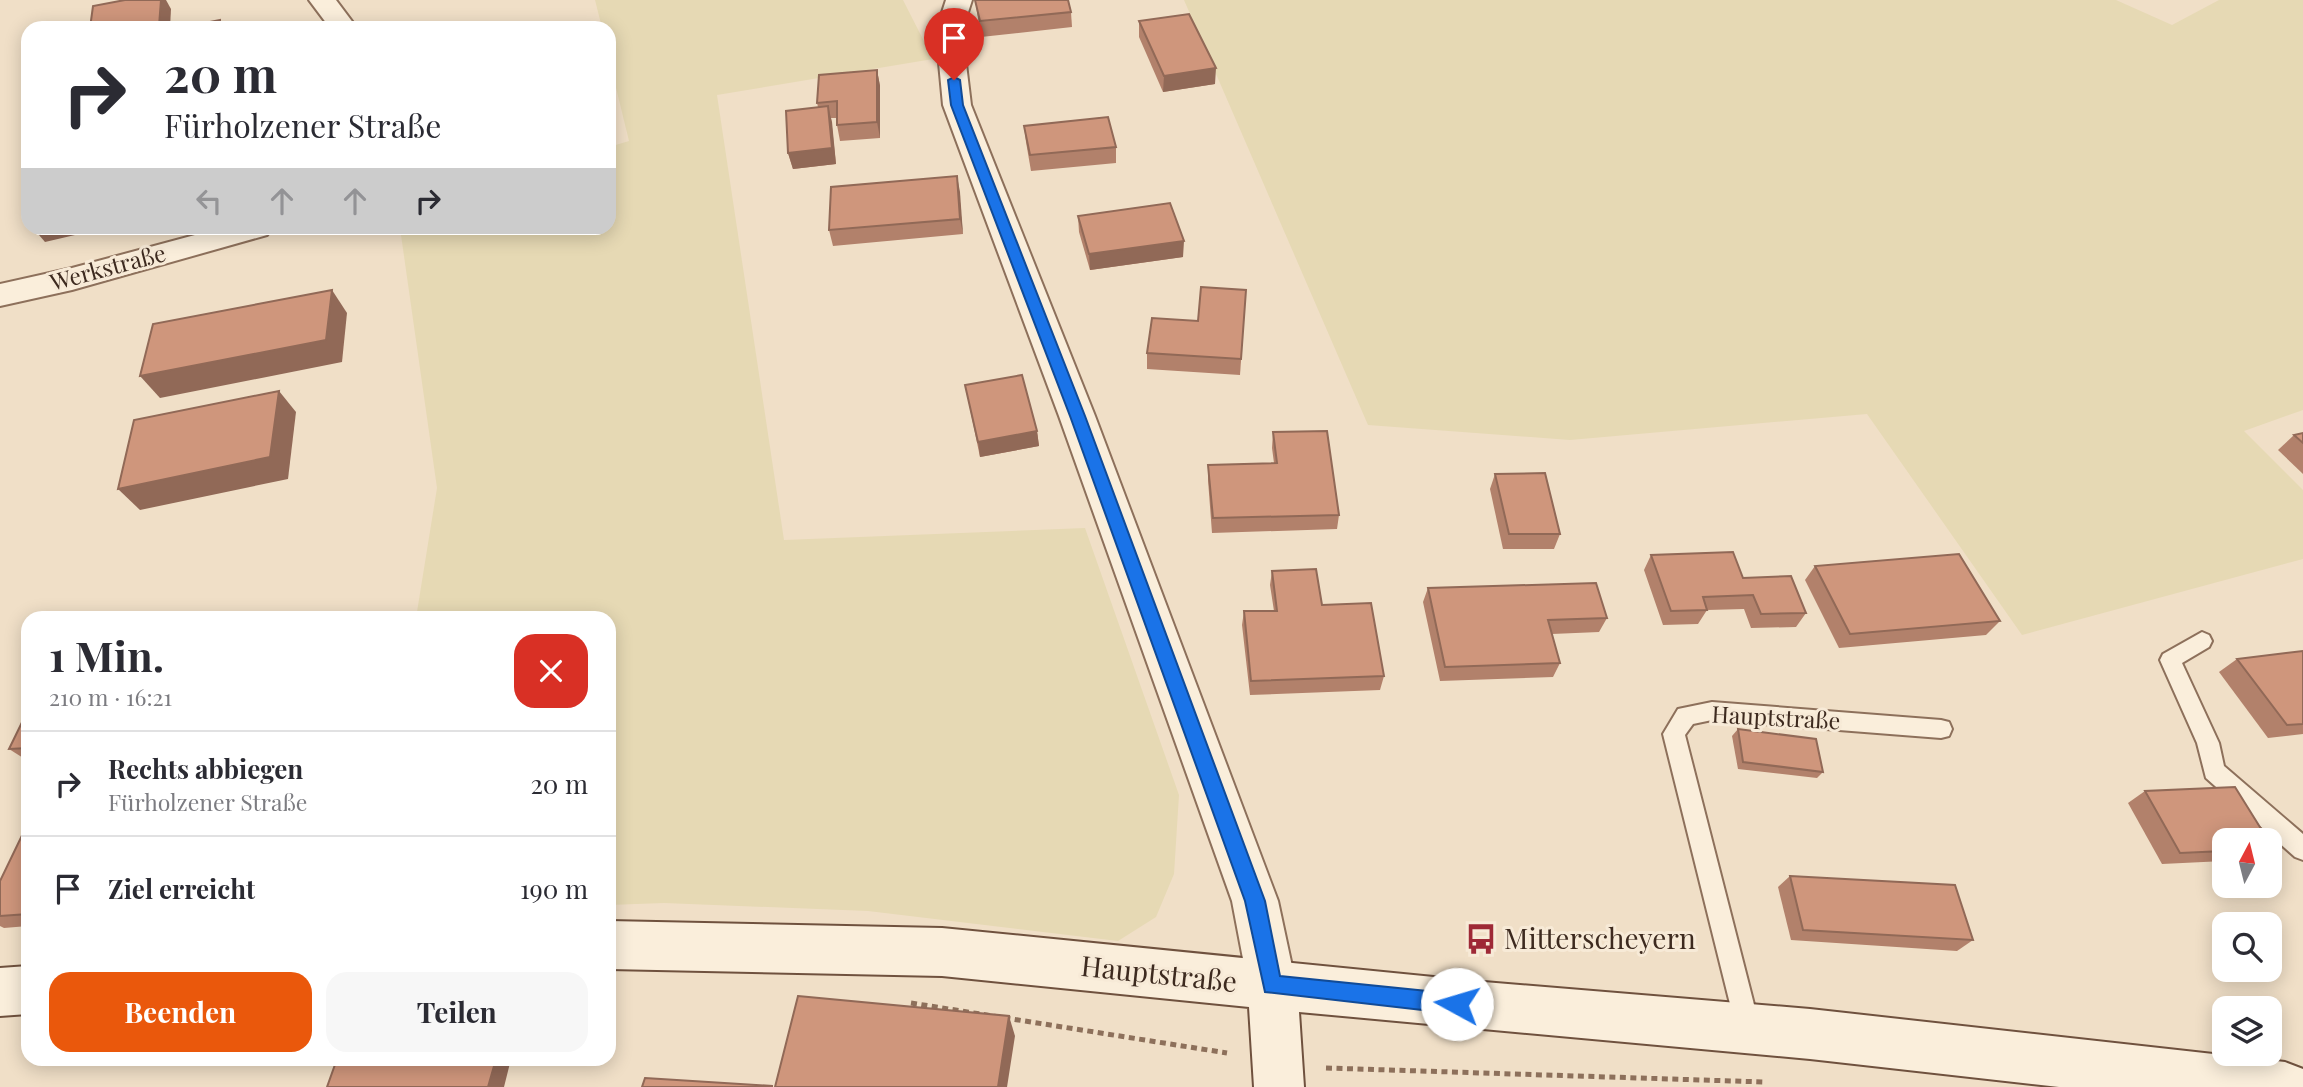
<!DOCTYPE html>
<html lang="de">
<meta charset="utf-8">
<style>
body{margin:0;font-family:"Playfair Display",serif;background:#f7f7f7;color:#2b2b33;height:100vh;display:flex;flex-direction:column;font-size:26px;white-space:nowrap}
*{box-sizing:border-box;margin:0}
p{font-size:23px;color:#7c7c81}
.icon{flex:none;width:38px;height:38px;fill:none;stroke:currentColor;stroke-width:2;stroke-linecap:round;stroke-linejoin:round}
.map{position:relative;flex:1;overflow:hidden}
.details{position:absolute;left:21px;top:611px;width:595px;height:455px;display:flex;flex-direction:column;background:#fff;border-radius:21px;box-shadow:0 4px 18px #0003}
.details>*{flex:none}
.hud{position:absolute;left:21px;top:21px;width:595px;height:214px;border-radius:21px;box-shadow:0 4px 18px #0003;background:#fff;color:#2b2b33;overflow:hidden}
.needle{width:46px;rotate:7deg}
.controls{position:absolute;left:2212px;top:828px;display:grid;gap:14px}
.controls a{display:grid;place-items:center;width:70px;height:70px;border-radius:14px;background:#fff;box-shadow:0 4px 18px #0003;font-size:35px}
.pin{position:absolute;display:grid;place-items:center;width:60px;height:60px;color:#fff;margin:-72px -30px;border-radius:50% 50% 50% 0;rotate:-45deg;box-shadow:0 0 7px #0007}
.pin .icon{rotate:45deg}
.me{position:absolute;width:77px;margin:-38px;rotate:276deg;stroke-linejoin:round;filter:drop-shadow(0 0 5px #0008)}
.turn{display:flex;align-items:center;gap:24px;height:147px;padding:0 28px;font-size:32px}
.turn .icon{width:91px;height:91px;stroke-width:2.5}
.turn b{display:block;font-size:49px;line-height:60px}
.lanes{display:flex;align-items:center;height:66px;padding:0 28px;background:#0003;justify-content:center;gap:35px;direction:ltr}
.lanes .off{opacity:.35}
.round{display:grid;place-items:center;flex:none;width:74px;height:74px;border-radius:21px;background:#f7f7f7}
.headline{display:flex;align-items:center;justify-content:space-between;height:119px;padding:0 28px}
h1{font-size:42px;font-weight:700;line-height:52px}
.action{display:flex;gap:14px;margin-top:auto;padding:14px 28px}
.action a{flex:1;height:80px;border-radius:21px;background:#ea580c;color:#fff;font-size:28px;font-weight:700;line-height:80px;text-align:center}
.action a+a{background:#f7f7f7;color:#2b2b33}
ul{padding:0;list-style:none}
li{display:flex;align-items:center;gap:21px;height:105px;padding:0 28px;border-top:2px solid #e1e1e2}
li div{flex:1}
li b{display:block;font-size:26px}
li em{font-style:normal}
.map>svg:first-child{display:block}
</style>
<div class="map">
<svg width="2303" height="1087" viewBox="0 0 2303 1087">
<rect width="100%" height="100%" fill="#f0dfc7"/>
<!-- farmland -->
<g fill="#e6d9b4">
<path d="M595 0H903L933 59 717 95 784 540 1085 528 1179 795 1174 874 1156 917 1118 941 868 911 664 903 609 905V618H416L437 488 400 228H609V147L629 141 609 59V28H602Z"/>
<path d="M1184 0H2116L2172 25 2219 0H2303V410L2244 431 2303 490V559L2022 635 1867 414 1570 440 1368 425Z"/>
</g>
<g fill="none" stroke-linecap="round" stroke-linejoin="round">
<defs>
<g id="lane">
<path d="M2202 632 2209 635 2212 641 2209 647 2182 663 2219 743 2224 766 2303 834V860L2295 857 2206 778 2197 743 2160 660 2163 654Z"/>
<path d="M1712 702 1941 720 1949 722 1952 729 1949 736 1941 738 1712 720 1693 724 1685 735 1760 1028 1757 1037 1748 1040 1739 1037 1736 1028 1663 734 1678 709Z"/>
</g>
<g id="street">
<path d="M309 0H336L357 28H330Z"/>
<path d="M946 0H972L962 31 971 105 1095 416 1278 901 1296 985 1289 1002 1272 1009 1255 1002 1248 985 1232 901 1059 416 943 105 936 31Z"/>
<path d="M221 228H272L267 235 72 290 0 306V284L72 268Z"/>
</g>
<g id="secondary">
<path d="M609 921 942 928 1484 982 1810 1009 2285 1062 2303 1069V1087H2059L1810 1059 1299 1012 1304 1087H1254L1249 1007 942 976 609 969Z"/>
<path d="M28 966V1014L0 1016V968Z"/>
</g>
</defs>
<!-- lane casing -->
<use href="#lane" stroke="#8d705b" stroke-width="4"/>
<!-- street casing -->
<use href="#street" stroke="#8d705b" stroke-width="4"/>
<!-- secondary casing -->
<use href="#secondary" stroke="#6f513e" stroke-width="4"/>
<!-- path -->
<g stroke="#8d705b" stroke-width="5" stroke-dasharray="6 4.5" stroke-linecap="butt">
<path d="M911 1003 1227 1053"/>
<path d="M1326 1068 1765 1082"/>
</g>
<!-- lane -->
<use href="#lane" fill="#faeedb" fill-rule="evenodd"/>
<!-- street -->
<use href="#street" fill="#faeedb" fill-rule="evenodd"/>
<!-- secondary -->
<use href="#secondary" fill="#faeedb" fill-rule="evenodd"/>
</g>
<!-- wall -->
<g fill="#b2816b">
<path d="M975 0 1071 12 1072 27 981 37Z"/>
<path d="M1139 21 1215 84 1163 92 1139 37Z"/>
<path d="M877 70 880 86V138L840 141 837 125V118H831L836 164 793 169 788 153 818 107 817 103Z"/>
<path d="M1024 126 1116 147V163L1031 171 1026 142Z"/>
<path d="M957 176 963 234 833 246 829 230Z"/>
<path d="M1078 216 1183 257 1090 270 1079 232Z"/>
<path d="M1246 290 1240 375 1147 369V353Z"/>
<path d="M965 385 1037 431 1039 446 980 457Z"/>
<path d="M1273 432 1339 515 1337 529 1212 533 1208 480V465L1274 463 1272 448Z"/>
<path d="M2303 433V474L2278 450 2294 435Z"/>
<path d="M1495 474 1560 534 1554 549H1503L1490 489Z"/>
<path d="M1651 555 1743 578 1806 613 1796 627 1751 628 1744 609 1707 610 1698 624 1663 625 1644 570Z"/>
<path d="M1815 566 2000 621 1986 635 1839 648 1805 580Z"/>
<path d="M1272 571 1384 676 1380 690 1250 695 1242 625 1244 611H1274L1270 585Z"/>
<path d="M1428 588 1607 618 1599 632 1552 634 1560 663 1553 677 1440 681 1423 602Z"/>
<path d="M2303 651V734L2268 738 2219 672 2237 659Z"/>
<path d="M28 710V761L9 749Z"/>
<path d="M1738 729 1823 772 1817 778 1738 769 1732 736Z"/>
<path d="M2145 791 2224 840V861L2162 864 2128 803Z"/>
<path d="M28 823V926L4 928 0 926V881Z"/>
<path d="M1790 876 1973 940 1957 951 1791 940 1778 887Z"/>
</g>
<!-- shaded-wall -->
<g fill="#916957">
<path d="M161 0H166L171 9 170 28H151Z"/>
<path d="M220 20 225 28H220Z"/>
<path d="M1216 68 1215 84 1163 92 1164 76Z"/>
<path d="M877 70 880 86V138L877 122Z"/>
<path d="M828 106 832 122 836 164 793 169 788 153Z"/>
<path d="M957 176 960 192 963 234 960 219Z"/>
<path d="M33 228H105L45 242Z"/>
<path d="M1184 241 1183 257 1090 270 1089 254Z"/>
<path d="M332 290 347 313 342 362 160 398 140 376Z"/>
<path d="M279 391 296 412 288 479 140 510 118 489Z"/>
<path d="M1037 431 1039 446 980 457 978 442Z"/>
<path d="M1009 1016 1015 1036 1007 1087H998Z"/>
<path d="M496 1059H511L504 1087H488Z"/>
</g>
<!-- building -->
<g fill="#cf967c" stroke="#916957" stroke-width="2">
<path d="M125 0H161L159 26 151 28H90L93 6Z"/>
<path d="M975 0H1068L1071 12 980 21Z"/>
<path d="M1189 14 1216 68 1164 76 1139 21Z"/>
<path d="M220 20V28H180Z"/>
<path d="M454 22 477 28H423Z"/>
<path d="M877 70V122L837 125V101L817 103 819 75Z"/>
<path d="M828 106 832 148 788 153 786 111Z"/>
<path d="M1108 117 1116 147 1030 155 1024 126Z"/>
<path d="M957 176 960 219 829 230 831 187Z"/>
<path d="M1170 203 1184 241 1089 254 1078 216Z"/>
<path d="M1201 287 1246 290 1241 359 1147 353 1152 318 1198 321Z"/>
<path d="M332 290 326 340 140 376 153 324Z"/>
<path d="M1022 375 1037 431 978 442 965 385Z"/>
<path d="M279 391 270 457 118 489 134 420Z"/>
<path d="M1327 431 1339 515 1213 518 1208 465 1277 463 1273 432Z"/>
<path d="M2303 433V443L2294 435Z"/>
<path d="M1545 473 1560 534H1509L1495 474Z"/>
<path d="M1733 552 1743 578 1791 576 1806 613 1761 614 1753 595 1703 597 1707 610 1671 611 1651 555Z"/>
<path d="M1959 554 2000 621 1850 634 1815 566Z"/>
<path d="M1316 569 1322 605 1371 603 1384 676 1251 681 1244 611H1277L1272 571Z"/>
<path d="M1596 583 1607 618 1548 620 1560 663 1445 667 1428 588Z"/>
<path d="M2303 651V724L2287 725 2237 659Z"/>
<path d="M28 710V748L9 749Z"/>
<path d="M1738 729 1816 739 1823 772 1743 762Z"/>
<path d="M2235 787 2268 840H2224V851L2180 853 2145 791Z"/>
<path d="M28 823V914L0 916V881Z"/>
<path d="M1790 876 1955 885 1973 940 1803 930Z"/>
<path d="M798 996 1009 1016 998 1087H775Z"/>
<path d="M337 1059H496L488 1087H327Z"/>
<path d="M645 1078 772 1086V1087H642Z"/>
</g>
<!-- route -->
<path fill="#1a73e8" stroke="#114b97" stroke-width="2" d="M954 77 960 80 963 105 1085 416 1265 901 1280 976 1457 994 1464 997 1467 1004 1464 1011 1457 1014 1265 992 1245 901 1070 416 951 105 948 80Z"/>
<!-- icons -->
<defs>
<symbol id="bus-bare" viewBox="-9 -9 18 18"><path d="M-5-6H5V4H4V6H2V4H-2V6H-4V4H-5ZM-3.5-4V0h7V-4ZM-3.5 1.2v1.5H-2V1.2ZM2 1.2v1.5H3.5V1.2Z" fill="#9e2936" stroke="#f7ead7" stroke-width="2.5" paint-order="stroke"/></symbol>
</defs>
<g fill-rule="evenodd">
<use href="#bus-bare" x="1459" y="917" width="44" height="44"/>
</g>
<g text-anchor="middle" stroke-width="6" stroke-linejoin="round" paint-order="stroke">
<!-- street labels -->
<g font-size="23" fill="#3d2a1f" stroke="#f7ead7">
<text transform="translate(108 268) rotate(-15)" y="8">Werkstraße</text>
<text transform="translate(1776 718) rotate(3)" y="8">Hauptstraße</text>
</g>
<!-- near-poi labels -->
<g font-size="28" fill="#3d2a1f" stroke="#f7ead7" text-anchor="start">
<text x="1504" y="949">Mitterscheyern</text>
</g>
<!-- near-street labels -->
<g font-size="28" fill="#3d2a1f" stroke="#f7ead7">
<text transform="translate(1159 974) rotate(6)" y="10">Hauptstraße</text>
</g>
</g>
</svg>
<div class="controls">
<a><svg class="needle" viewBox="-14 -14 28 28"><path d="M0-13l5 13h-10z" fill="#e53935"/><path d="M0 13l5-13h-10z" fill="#7c7c81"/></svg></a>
<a><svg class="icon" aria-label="search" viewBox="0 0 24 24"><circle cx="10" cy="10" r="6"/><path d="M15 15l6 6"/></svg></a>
<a><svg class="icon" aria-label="layers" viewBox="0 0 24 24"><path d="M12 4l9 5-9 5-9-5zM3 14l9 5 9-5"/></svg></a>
</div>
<div class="pin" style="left:954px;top:80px;background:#d93025"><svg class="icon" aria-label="arrive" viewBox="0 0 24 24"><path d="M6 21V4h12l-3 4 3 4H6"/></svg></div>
<svg class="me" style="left:1457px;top:1004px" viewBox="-20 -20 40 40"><circle r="19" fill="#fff"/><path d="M0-13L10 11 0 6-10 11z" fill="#1a73e8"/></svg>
<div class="hud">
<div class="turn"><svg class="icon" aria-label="right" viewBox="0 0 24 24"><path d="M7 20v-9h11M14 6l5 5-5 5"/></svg><div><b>20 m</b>Fürholzener Straße</div></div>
<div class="lanes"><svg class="icon off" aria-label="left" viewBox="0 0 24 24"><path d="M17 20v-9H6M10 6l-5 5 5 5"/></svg><svg class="icon off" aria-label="ahead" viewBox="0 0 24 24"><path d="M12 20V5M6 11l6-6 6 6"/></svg><svg class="icon off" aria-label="ahead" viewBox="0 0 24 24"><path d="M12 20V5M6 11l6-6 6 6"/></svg><svg class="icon" aria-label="right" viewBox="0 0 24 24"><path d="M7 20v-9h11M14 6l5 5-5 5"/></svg></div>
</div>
<section class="details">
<div class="headline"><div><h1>1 Min.</h1><p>210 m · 16:21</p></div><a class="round" style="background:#d93025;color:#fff"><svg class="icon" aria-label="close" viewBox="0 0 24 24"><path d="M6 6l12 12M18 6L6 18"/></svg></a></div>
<ul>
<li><svg class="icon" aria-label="right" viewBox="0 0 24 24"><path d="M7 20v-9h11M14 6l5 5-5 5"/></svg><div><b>Rechts abbiegen</b><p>Fürholzener Straße</p></div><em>20 m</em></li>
<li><svg class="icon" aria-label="arrive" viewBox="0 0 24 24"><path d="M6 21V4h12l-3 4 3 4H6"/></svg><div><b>Ziel erreicht</b></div><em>190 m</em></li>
</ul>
<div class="action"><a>Beenden</a><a>Teilen</a></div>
</section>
</div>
